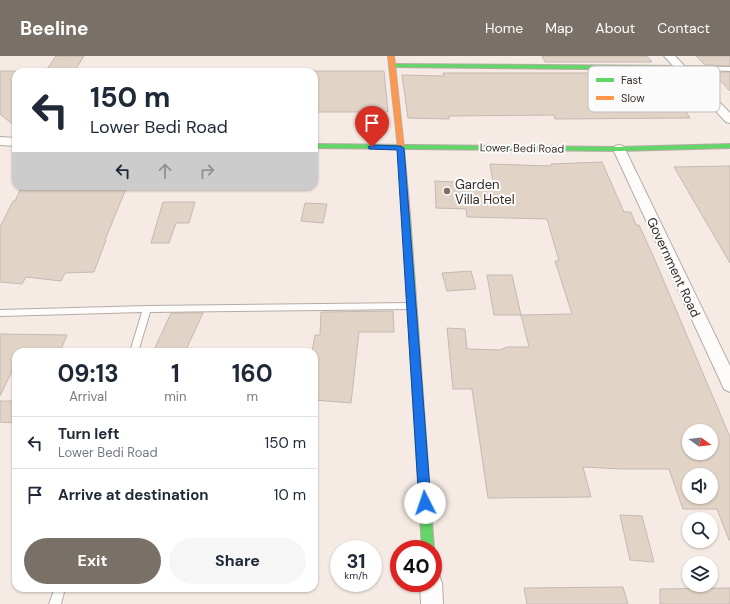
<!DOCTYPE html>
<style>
body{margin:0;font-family:"DM Sans",sans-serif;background:#f6f6f7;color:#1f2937;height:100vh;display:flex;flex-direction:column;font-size:15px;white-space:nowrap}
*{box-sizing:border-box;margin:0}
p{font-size:13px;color:#747a83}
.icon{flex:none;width:22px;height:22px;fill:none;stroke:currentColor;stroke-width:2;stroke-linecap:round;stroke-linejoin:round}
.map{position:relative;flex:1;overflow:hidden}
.panel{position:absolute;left:12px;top:292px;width:306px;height:244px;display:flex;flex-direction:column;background:#fff;border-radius:12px;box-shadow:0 1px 3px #0004}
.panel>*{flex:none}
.banner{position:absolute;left:12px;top:12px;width:306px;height:122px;border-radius:12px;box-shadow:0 1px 3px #0004;background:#fff;color:#1f2937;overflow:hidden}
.needle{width:26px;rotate:104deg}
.fabs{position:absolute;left:682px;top:368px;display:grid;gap:8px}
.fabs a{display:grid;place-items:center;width:36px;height:36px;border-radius:50%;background:#fff;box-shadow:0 1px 3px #0004;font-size:20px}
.speed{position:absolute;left:330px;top:484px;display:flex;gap:8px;font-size:20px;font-weight:700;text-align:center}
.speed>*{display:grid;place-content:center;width:52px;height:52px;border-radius:50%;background:#fff;box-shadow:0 1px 3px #0004;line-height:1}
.speed small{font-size:10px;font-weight:400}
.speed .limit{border:6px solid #d22;background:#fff;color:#111}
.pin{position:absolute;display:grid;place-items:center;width:34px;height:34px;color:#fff;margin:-41px -17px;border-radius:50% 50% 50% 0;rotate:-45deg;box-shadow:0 0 4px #0007}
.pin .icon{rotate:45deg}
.me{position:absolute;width:44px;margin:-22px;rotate:356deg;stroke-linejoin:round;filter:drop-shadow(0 0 3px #0008)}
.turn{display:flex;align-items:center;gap:14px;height:84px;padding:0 12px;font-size:18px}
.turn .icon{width:52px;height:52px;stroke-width:2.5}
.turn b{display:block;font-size:28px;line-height:34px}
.lanes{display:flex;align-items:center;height:38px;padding:0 12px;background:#0003;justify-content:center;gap:20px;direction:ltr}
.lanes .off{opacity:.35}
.eta{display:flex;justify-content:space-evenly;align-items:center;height:68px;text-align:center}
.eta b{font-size:24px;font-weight:700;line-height:28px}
.action{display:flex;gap:8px;margin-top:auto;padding:8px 12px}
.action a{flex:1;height:46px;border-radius:24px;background:#797068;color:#fff;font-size:16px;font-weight:700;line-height:46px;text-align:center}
.action a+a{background:#f6f6f7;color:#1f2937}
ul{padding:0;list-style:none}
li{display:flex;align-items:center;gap:12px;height:52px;padding:0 12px;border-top:1px solid #e0e1e3}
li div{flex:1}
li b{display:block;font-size:15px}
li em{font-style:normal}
header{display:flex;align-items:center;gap:24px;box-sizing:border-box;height:56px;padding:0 20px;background:#797068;color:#fff}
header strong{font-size:19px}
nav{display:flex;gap:22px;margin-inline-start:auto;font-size:14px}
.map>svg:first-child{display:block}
</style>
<header>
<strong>Beeline</strong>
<nav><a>Home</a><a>Map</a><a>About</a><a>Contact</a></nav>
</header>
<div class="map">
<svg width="730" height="548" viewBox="0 0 730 548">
<rect width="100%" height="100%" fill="#f6ebe4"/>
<!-- building -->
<g fill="#e2d3c7" stroke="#c3bab3" fill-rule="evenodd">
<path d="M56 0H84L74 16H45Z"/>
<path d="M542 0H647L652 6H545Z"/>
<path d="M696 0H730V10L705 9Z"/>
<path d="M0 15H16V71L0 58Z"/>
<path d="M314 15H384L388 56H314Z"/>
<path d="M712 16H730V35Z"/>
<path d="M443 17H662L690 62 555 63 554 59 449 60V63L408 62 402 19 444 20Z"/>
<path d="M602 106 624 156H631L636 169H639L654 202 730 381V484H729L717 453H683L669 413H623L583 411 591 441 488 442 472 333H453L447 272 465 273 467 293 500 294 507 291H529L521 259 572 258 555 205H559L547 163 467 161 466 153 436 152 435 125 455 126V132H494L490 108 551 110V108ZM689 375H711V397H689ZM689 419H711V441H689Z"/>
<path d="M730 110V207L674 111Z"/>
<path d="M22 130H127L105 184H106L94 216 65 217 61 225 26 221 22 228 0 226V171L13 145H15Z"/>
<path d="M163 146H195L189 167H176L169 187H151Z"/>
<path d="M305 147 327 148 323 167 301 165Z"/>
<path d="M471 215 476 233 447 235 442 217Z"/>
<path d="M487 219H512L521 259H494Z"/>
<path d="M393 255 394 276H359L351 347 314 344V296H312L315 279H320L321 256Z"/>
<path d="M171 257H203L185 296H153Z"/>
<path d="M0 278 67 279 60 296H16V307L0 340Z"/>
<path d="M0 345H16V367L0 366Z"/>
<path d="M620 459 642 460 654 506 630 504Z"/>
<path d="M623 531 628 548H527L524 532Z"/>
<path d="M730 532V548H660V533Z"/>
</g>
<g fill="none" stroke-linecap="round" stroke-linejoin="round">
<defs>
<g id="lane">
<path d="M680 10 730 11V15L678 13 677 12Z"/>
<path d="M411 247 415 250 411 253 150 256 138 296H130L142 256 0 260V254L147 250Z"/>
<path d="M55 532H65L61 548H49Z"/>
</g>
<g id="street">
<path d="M664 0H675L730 57V67L726 66Z"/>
<path d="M0 81 16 82V90L0 89Z"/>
<path d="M619 89 623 90 625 93 730 310V336L724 333 613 93 615 90Z"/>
<path d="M433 517 439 519 442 527 443 548H421L420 527H433Z"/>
</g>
<g id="fast">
<path d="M392 8 680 10 683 12 680 14 390 11 389 10Z"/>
<path d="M314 88 619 91 730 88V92L619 95 314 92Z"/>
<path d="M406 156 410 159 434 493 433 495V493H422L402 159Z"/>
</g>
<path id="slow" d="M388 0H394L404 92 410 159 406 162 402 159 398 92Z"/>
</defs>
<!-- lane casing -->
<use href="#lane" stroke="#b5aca6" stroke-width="2"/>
<!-- street casing -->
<use href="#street" stroke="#b5aca6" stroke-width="2"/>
<!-- fast casing -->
<use href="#fast" stroke="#b5aca6" stroke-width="2"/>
<!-- slow casing -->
<use href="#slow" stroke="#b5aca6" stroke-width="2"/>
<!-- lane -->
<use href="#lane" fill="#fefcfb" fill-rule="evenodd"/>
<!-- street -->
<use href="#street" fill="#fefcfb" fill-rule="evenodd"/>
<!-- fast -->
<use href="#fast" fill="#63d668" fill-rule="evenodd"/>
<!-- slow -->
<use href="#slow" fill="#ff974d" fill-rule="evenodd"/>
</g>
<!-- route -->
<path fill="#1a73e8" stroke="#114b97" d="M372 89 401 90 404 92 431 447 429 451 425 453 421 451 419 447 397 94 369 93 368 91Z"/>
<!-- markers -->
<circle fill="#797068" stroke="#fbfbfb" stroke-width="1.5" cx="447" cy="135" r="4"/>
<g text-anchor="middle" stroke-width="4" stroke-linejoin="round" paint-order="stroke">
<!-- far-street labels -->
<g font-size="11" fill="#362d26" stroke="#fbfbfb">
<text transform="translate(522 92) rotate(1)" y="4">Lower Bedi Road</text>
</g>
<!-- poi labels -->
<g font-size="13" fill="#362d26" stroke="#fbfbfb" text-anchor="start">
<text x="455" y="133">Garden<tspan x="455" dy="15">Villa Hotel</tspan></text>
</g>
<!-- street labels -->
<g font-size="13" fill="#362d26" stroke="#fbfbfb">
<text transform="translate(674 211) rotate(65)" y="5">Government Road</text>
</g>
</g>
<!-- legend -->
<rect x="588" y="10" width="132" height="46" rx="6" fill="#fbfbfb" stroke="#c0bdbb" stroke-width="1"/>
<rect x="596" y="22" width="18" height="4" fill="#63d668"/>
<rect x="596" y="40" width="18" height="4" fill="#ff974d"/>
<g font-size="11" fill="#362d26">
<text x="621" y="28">Fast</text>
<text x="621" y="46">Slow</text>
</g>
</svg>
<div class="fabs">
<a><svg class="needle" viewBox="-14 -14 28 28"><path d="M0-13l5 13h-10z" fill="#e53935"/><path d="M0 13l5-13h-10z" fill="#747a83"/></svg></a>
<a><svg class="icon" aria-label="sound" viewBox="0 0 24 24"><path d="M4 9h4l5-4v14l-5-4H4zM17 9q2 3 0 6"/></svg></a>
<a><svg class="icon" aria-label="search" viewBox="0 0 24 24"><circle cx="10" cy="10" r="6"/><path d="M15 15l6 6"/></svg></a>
<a><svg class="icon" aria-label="layers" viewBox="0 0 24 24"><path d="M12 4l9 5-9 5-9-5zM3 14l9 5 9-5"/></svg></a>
</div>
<div class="speed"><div>31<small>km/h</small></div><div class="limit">40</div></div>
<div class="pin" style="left:372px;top:91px;background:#d93025"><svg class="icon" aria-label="arrive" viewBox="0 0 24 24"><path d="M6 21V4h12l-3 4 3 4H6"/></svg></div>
<svg class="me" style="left:425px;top:447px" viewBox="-20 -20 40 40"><circle r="19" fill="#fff"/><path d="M0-13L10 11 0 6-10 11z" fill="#1a73e8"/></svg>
<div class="banner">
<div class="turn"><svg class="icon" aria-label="left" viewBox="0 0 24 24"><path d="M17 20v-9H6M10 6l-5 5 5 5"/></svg><div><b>150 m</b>Lower Bedi Road</div></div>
<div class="lanes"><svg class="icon" aria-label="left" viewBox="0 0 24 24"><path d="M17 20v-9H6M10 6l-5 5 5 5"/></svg><svg class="icon off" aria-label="ahead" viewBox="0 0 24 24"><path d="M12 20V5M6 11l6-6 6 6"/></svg><svg class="icon off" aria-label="right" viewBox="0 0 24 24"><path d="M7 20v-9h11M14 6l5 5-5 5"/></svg></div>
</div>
<section class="panel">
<div class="eta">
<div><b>09:13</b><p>Arrival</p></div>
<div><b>1</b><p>min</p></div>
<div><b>160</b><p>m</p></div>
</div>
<ul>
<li><svg class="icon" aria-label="left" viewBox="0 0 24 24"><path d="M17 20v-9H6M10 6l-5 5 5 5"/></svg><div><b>Turn left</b><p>Lower Bedi Road</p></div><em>150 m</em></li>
<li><svg class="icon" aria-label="arrive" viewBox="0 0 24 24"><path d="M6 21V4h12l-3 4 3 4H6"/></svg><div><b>Arrive at destination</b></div><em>10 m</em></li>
</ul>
<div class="action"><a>Exit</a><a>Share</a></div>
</section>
</div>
